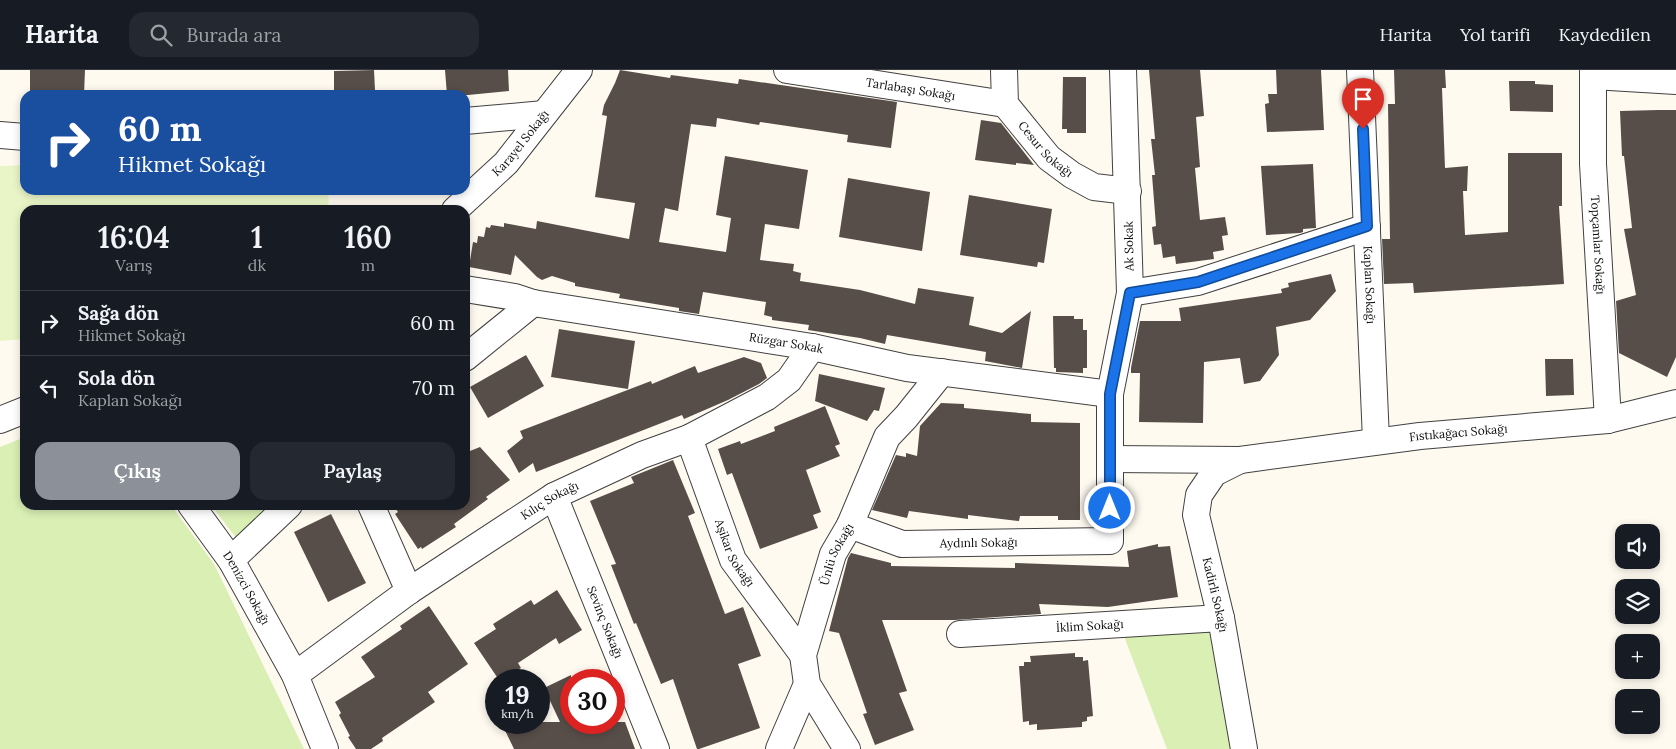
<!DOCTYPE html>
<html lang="tr">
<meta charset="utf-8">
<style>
body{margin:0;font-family:Lora,serif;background:#242831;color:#f1f3f6;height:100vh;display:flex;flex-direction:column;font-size:19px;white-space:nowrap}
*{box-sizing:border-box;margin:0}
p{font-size:16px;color:#9ea1a6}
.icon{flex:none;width:28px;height:28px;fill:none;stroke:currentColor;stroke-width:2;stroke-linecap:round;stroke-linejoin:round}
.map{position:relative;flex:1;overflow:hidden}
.details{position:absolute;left:20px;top:135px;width:450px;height:305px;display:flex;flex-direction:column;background:#171b24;border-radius:15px;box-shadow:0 2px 8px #0003}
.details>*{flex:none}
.banner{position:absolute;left:20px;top:20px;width:450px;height:105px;border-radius:15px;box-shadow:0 2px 8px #0003;background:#1a4fa0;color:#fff;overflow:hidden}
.tools{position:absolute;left:1615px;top:454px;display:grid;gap:10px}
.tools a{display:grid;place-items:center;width:45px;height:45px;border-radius:10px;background:#171b24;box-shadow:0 2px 8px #0003;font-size:25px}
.speed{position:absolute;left:485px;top:599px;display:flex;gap:10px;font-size:25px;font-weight:700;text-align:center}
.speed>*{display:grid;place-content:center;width:65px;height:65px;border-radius:50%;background:#171b24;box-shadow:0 2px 8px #0003;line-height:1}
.speed small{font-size:12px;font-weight:400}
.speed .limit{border:8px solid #d22;background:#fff;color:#111}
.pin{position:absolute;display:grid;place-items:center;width:42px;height:42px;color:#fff;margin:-51px -21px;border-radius:50% 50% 50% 0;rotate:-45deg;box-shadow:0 0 5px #0007}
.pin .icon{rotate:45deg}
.me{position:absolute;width:55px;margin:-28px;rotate:0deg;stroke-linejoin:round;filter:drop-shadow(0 0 4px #0008)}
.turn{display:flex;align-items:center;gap:18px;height:105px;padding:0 15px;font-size:22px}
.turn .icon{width:65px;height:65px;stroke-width:2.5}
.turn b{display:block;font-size:35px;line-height:42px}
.eta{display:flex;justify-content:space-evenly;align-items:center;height:85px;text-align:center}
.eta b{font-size:30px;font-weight:600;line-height:35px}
.cta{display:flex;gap:10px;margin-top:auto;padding:10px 15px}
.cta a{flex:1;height:58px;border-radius:15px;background:#8c9099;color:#fff;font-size:20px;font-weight:600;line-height:58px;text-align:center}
.cta a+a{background:#242831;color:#f1f3f6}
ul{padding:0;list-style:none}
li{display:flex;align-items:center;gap:15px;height:65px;padding:0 15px;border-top:1px solid #363941}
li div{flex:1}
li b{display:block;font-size:19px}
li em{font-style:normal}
header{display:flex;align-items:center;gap:30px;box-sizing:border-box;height:70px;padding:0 25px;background:#171b24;border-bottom:1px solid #363941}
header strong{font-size:24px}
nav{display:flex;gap:28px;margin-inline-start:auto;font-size:18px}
.search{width:350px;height:45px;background:#242831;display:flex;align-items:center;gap:12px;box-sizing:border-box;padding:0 18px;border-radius:15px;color:#9ea1a6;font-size:19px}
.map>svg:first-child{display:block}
</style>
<header>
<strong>Harita</strong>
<div class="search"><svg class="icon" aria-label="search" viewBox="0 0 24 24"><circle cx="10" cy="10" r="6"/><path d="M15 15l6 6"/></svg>Burada ara</div>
<nav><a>Harita</a><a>Yol tarifi</a><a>Kaydedilen</a></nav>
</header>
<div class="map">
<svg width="1676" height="679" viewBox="0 0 1676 679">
<rect width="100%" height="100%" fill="#fffaf0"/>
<!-- green -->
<g fill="#d9efb4">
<path d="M25 367V435H171L214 494 304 679H0V377Z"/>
<path d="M211 435H275L237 469Z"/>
<path d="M1207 551 1233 679H1167L1122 561Z"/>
</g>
<!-- pitch -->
<path fill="#eaf5c7" d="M25 95V120H328L329 140H25V269L0 271V96Z"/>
<!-- building -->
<g fill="#584e49">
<path d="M30 0H85L84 25H62V21H30Z"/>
<path d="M374 0 375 20 334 23V1Z"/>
<path d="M445 0H508L509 21 468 25H447Z"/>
<path d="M620 0 670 8 671 5 738 14 739 9 897 32 891 78 847 72 848 65 760 52 759 55 717 48 716 57 691 54 678 141 665 138 659 172 726 182 731 148 716 145 725 86 808 100 799 159 765 154 760 190 794 194 793 201 801 203 800 211 860 220 915 234 918 218 974 227 969 255 1002 263 1031 241 1022 298 985 291 986 282 887 265 885 274 860 268 808 260 809 255 772 250V247L764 245 766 232 703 222 699 244 679 241V238L619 228 620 224 575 216V213L552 206 542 210 537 207 515 185 511 205 469 197 473 172 477 173 478 166 484 167 486 157 490 158 491 155 504 157V153L536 159 537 151 629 169 635 133 595 127 607 46 602 45 604 35 615 13Z"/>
<path d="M1149 0H1200L1204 46 1196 47 1200 97 1195 98 1200 150 1225 147 1228 165 1222 166 1224 180 1213 182 1214 189 1176 194 1175 186 1163 188 1161 174 1154 175 1152 157 1156 156 1152 105H1155L1151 69H1155Z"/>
<path d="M1276 0H1321L1324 60 1267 62 1265 34 1269 33 1268 24H1277Z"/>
<path d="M1394 0H1445L1446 18H1442L1445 98 1468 96 1467 121H1463L1465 165 1508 162V83H1562V136H1559L1564 214 1414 223 1413 213 1384 214 1382 169H1390L1388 34H1395Z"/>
<path d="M1063 7H1086V63H1067V59H1062Z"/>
<path d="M1509 11H1535V14L1553 15V42L1510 41Z"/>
<path d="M1658 40H1676V287L1667 307 1619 283 1616 231 1636 225 1624 159 1632 158 1624 86H1622L1620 41Z"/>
<path d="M981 50 1001 53 1034 95 1016 93V95L975 90Z"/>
<path d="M1313 94 1316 158 1303 159V162L1300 163 1266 165 1261 96Z"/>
<path d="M848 108 930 122 922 181 839 167Z"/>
<path d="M969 125 1052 139 1044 193 1038 192 1037 197 960 185Z"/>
<path d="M1331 204 1336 221 1310 250 1276 257 1279 285 1260 311 1244 314 1240 288 1204 292 1203 353 1139 352 1140 303H1131V298L1140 251H1181L1179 238 1282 223 1281 219 1289 217 1288 213Z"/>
<path d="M1053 246H1074V249H1083V260H1087V298H1083V303L1056 302V298H1054Z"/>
<path d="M559 259 635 271 628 319 551 307Z"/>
<path d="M526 285 544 316 488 348 470 317Z"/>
<path d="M744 287 761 293 767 308 759 314 728 330 684 349 682 345 536 402 533 393 519 403 507 381 523 368 520 361 651 311 652 314 695 296 698 303Z"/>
<path d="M1545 289H1573L1574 325 1546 326Z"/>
<path d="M819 304 885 318 879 341 874 340 867 351 815 331Z"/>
<path d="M941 333 964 334V338L1031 344V352L1080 353V450H1058V446H1020L1019 451 968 445V449L909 441 907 448 872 440 896 385 906 387V383L917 386 920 356Z"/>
<path d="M825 336 840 374 835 376 840 386 806 400 821 442 813 445 818 458 760 479 732 403 727 405 718 379 740 371 741 374 775 361 774 357Z"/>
<path d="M480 377 510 410 486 427 488 429 454 454 456 457 422 479 421 477 418 479 395 444 398 442 393 435H465V383Z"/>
<path d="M673 390 695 443 688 446 725 544 743 537 761 586 738 594 760 658 699 679H697L673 609 661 614 636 553 634 554 611 495 616 494 590 431 634 413 631 407Z"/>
<path d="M331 444 366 513 328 532 294 462Z"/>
<path d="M1158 474V477L1170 476 1178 527 1108 537 1039 534 1041 544 955 550H882L907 621 899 623 914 660 875 675 863 644 867 643 839 563 829 561 848 488 851 483 891 493V496L1015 498V493L1129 497 1127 481Z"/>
<path d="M557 520 582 560 559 574 556 568 518 593 521 598 501 610H499L474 573 496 559 493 554 531 530 534 535Z"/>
<path d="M429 536 468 594 428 622 435 632 382 668 383 671 371 679H356L348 667 350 666 339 645 341 643 335 632 375 607 361 587 402 559 400 556Z"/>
<path d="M1075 583V587H1083V591L1088 590 1093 646 1087 647V651L1082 652V657L1037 660V654L1029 655V651L1023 652 1019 596H1024V592H1031L1030 586Z"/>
<path d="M571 605V652H625L635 679H514L501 652H560L544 618Z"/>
</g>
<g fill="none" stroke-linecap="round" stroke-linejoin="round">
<defs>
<g id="minor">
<path id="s1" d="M787 0 1005 34"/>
<path id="s2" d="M1004 0 1005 34 1049 88 1072 105 1094 117 1128 121"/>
<path id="s3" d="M1360 0 1376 370"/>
<path id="s4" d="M1593 0V94L1608 350"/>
<path d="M1593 6 1676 11"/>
<path d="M465 51 544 44"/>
<path d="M0 65 25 67"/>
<path id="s5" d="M455 140 506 93 579 0"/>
<path id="s6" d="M465 219 515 227 533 233 812 277 907 298 1110 324"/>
<path d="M1130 223 1198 212 1367 157"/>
<path d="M465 288 533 233"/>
<path d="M0 350 25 340"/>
<path id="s7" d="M689 368 733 490 803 585"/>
<path id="s8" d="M1110 389 1240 390 1420 366 1608 350 1676 333"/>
<path id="s9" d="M1240 390 1214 403 1199 425 1196 445 1221 548 1244 679"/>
<path id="s10" d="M554 426 656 679"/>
<path id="s11" d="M191 435 231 490 295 605 325 679"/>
<path d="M371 435 409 521"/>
<path id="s12" d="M850 455 902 474 1110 471V324L1130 223 1123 0"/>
<path d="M231 490 289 435"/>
<path id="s13" d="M960 564 1221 548"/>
<path id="s14" d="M295 605 409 521 554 426 642 385 689 368 767 327 789 310 812 277"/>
<path d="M779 679 807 614"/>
<path id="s15" d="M847 679 807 614 803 585 833 484 850 455 887 367 906 347 942 302"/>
</g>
</defs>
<!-- minor casing -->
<use href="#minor" stroke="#414141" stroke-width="28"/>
<!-- minor -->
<use href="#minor" stroke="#fff" stroke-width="26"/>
</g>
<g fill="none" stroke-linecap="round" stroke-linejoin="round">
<defs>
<path id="route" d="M1110 438V324L1130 223 1198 212 1367 156 1363 59"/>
</defs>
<!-- route casing -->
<use href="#route" stroke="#114b97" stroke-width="12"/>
<!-- route -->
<use href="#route" stroke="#1a73e8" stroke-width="9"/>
</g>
<g text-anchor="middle" stroke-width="5" stroke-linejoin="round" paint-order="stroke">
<!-- street labels -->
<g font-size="12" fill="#0e0e0e" stroke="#fff">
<text dy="4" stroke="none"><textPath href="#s1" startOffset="125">Tarlabaşı Sokağı</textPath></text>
<text dy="4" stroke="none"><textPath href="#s5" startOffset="94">Karayel Sokağı</textPath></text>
<text dy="4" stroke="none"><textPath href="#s2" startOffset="95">Cesur Sokağı</textPath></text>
<text dy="4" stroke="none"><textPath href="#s4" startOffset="175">Topçamlar Sokağı</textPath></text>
<text transform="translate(1129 176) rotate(-91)" y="4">Ak Sokak</text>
<text dy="4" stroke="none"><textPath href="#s3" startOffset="215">Kaplan Sokağı</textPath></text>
<text dy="4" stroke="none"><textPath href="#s6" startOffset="326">Rüzgar Sokak</textPath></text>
<text dy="4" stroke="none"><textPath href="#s8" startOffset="350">Fıstıkağacı Sokağı</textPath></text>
<text dy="4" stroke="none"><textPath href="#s14" startOffset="309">Kılıç Sokağı</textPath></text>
<text dy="4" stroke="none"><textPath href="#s12" startOffset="132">Aydınlı Sokağı</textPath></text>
<text dy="4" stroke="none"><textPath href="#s7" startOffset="124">Aşikar Sokağı</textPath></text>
<text dy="4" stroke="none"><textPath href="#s15" startOffset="212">Ünlü Sokağı</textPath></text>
<text dy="4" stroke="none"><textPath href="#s11" startOffset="100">Denizci Sokağı</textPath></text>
<text dy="4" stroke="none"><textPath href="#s9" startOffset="158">Kadirli Sokağı</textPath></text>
<text dy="4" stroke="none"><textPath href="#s10" startOffset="136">Sevinç Sokağı</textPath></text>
<text dy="4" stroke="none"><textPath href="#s13" startOffset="130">İklim Sokağı</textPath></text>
</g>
</g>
</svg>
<div class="tools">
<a><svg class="icon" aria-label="sound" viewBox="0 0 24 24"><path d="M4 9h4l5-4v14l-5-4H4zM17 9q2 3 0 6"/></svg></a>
<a><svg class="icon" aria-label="layers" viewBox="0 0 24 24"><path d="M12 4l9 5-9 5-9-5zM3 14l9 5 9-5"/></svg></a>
<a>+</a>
<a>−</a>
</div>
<div class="speed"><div>19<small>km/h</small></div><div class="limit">30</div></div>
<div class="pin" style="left:1363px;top:59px;background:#d93025"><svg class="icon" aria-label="arrive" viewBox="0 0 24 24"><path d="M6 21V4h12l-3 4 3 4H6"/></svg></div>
<svg class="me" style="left:1110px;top:438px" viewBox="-20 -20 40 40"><circle r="17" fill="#1a73e8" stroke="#fff" stroke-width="3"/><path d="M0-11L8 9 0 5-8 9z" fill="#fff"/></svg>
<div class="banner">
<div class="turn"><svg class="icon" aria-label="right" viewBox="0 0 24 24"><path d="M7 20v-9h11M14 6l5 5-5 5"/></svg><div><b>60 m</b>Hikmet Sokağı</div></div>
</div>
<section class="details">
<div class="eta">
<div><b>16:04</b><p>Varış</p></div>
<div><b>1</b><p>dk</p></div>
<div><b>160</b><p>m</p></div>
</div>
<ul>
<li><svg class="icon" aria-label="right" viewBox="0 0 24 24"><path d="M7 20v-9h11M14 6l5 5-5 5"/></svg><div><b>Sağa dön</b><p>Hikmet Sokağı</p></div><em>60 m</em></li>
<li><svg class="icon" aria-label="left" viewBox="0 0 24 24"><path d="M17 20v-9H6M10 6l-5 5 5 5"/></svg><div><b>Sola dön</b><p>Kaplan Sokağı</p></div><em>70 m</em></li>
</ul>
<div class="cta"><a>Çıkış</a><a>Paylaş</a></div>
</section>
</div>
